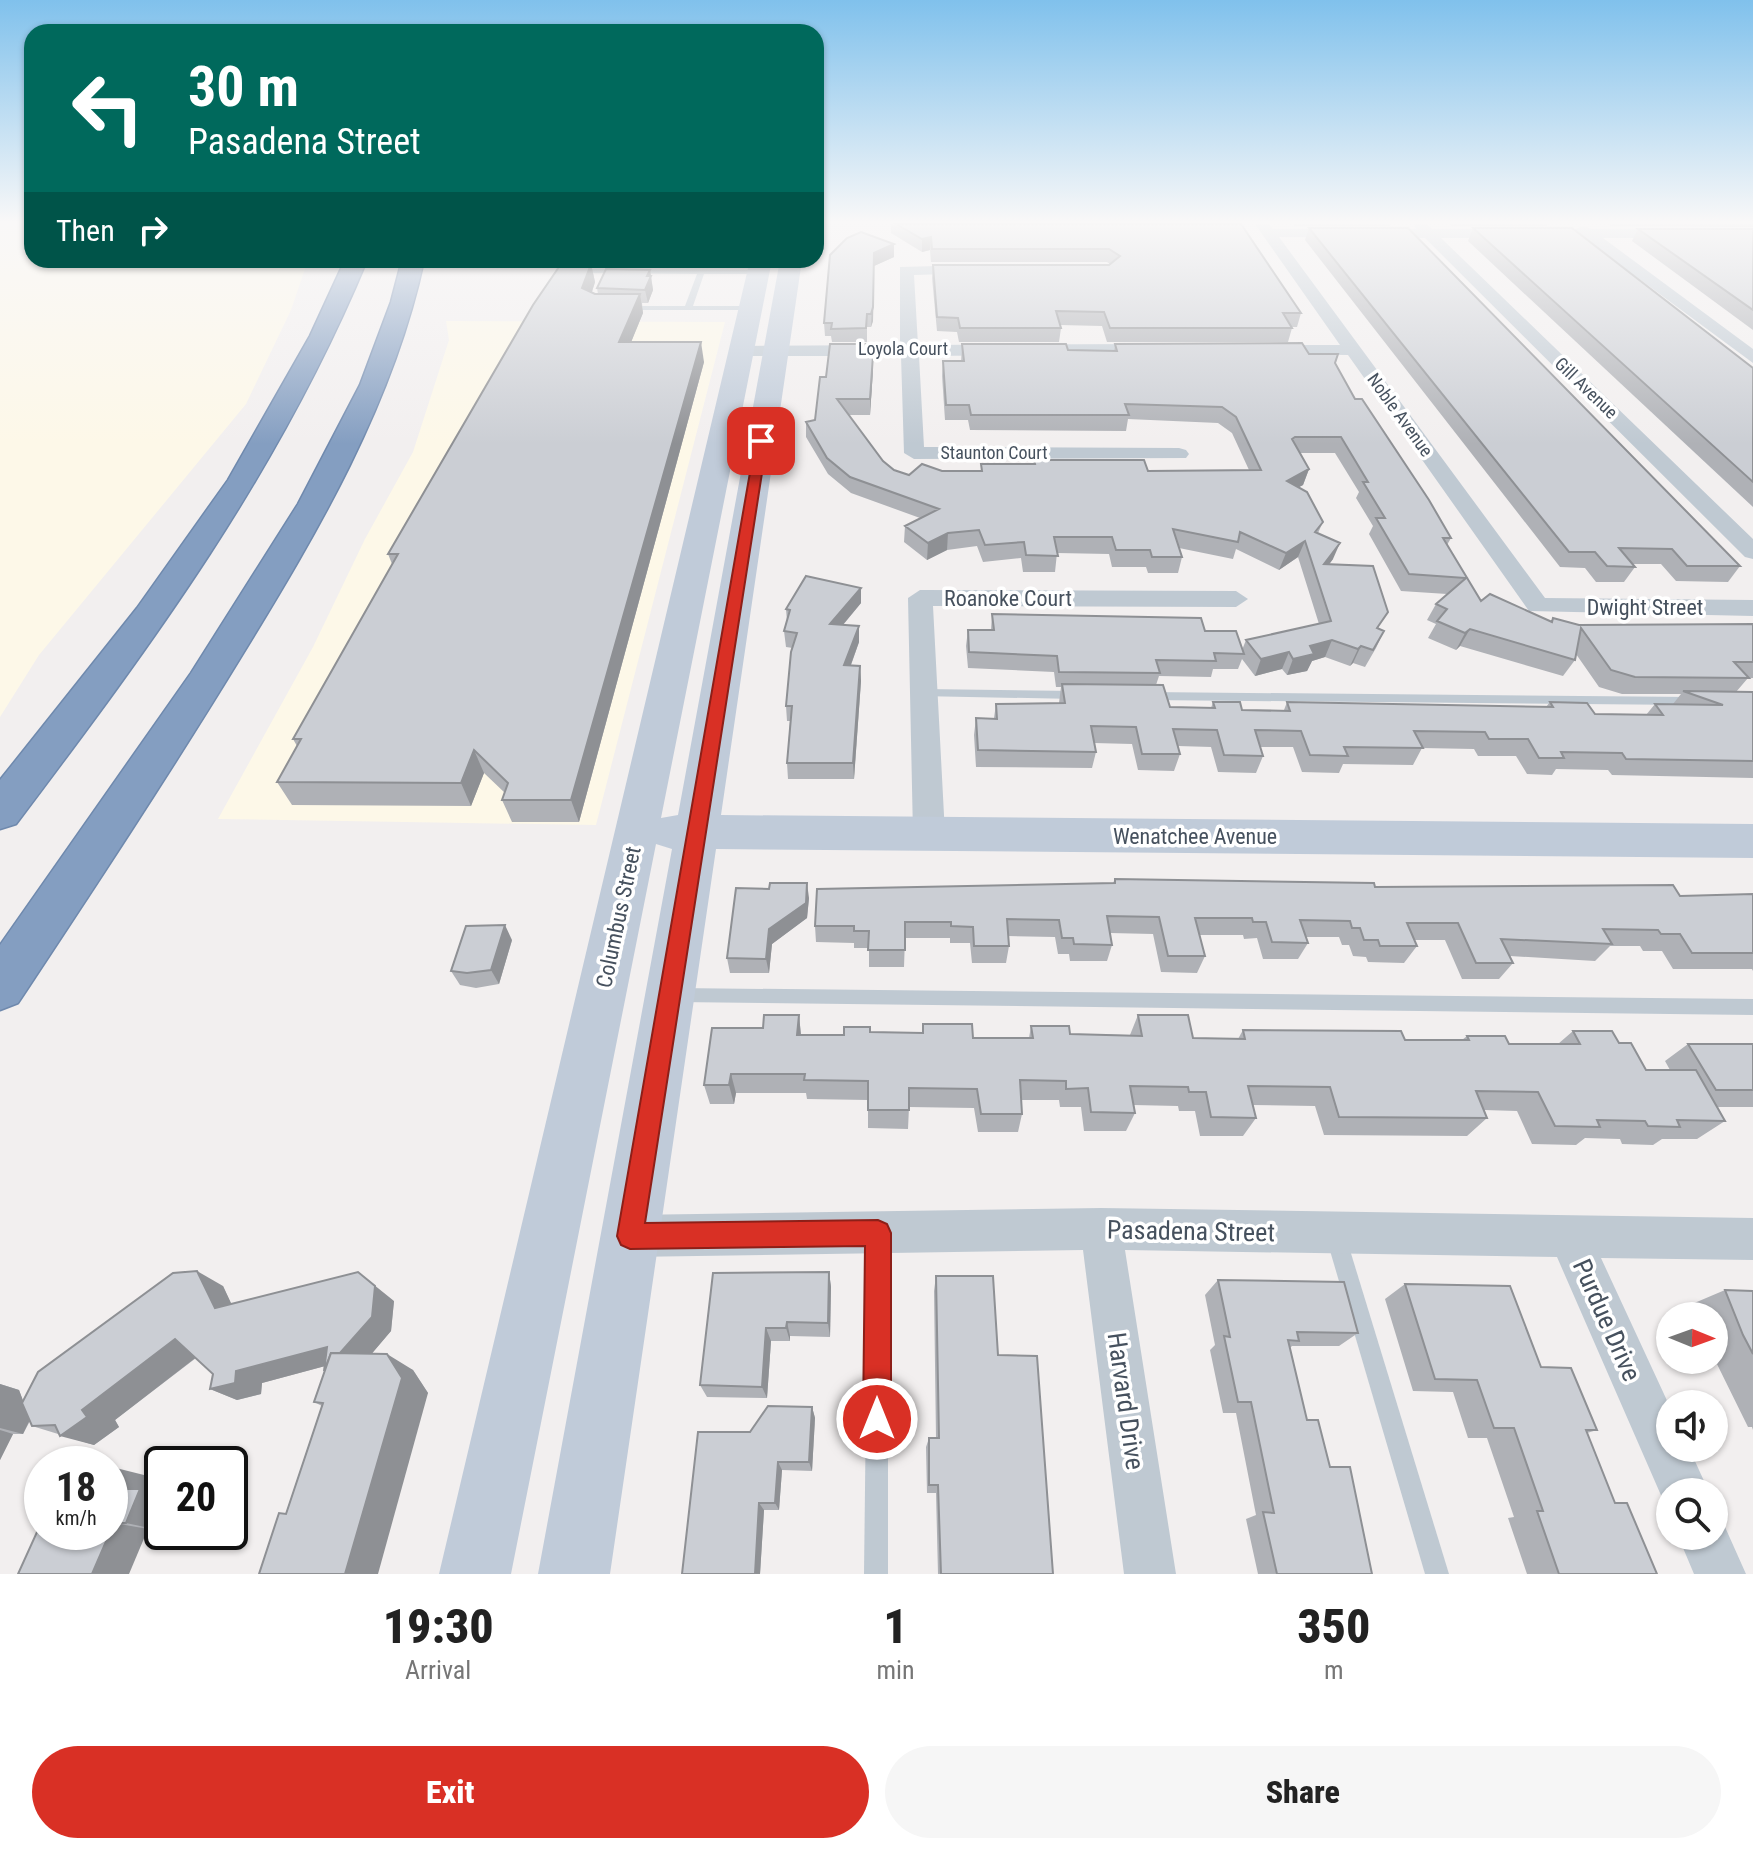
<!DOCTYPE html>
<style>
body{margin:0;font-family:"Roboto Condensed",sans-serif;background:#f6f6f6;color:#222;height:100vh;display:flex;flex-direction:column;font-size:30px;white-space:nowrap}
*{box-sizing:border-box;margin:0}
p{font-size:26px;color:#767676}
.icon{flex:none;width:44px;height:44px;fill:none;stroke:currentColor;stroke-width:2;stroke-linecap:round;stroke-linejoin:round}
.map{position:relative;height:1574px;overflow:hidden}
.panel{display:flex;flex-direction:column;background:#fff;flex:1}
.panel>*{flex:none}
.hud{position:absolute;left:24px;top:24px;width:800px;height:244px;border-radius:24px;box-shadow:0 2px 6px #0004;background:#00695c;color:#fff;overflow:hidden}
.needle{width:52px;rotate:91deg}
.fabs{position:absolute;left:1656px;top:1302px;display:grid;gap:16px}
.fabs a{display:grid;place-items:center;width:72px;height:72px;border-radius:50%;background:#fff;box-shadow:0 2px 6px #0004;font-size:40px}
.speed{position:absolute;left:24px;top:1446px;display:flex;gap:16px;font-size:40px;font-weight:700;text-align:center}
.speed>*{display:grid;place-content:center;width:104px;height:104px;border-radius:50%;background:#fff;box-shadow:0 2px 6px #0004;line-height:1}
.speed small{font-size:20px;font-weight:400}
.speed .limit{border:4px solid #111;border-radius:12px;background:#fff;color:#111}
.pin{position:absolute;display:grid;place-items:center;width:68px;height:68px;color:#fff;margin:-34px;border-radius:16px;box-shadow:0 4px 12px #0006}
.me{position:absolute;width:88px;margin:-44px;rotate:0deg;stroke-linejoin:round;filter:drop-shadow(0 0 6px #0008)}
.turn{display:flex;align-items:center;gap:28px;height:168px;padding:0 32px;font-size:36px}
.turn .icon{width:104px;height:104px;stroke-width:2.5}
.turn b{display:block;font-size:56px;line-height:68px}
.then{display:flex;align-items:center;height:76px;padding:0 32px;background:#0003;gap:16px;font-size:30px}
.eta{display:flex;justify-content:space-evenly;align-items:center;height:136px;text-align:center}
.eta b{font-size:48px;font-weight:800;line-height:56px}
.cta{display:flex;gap:16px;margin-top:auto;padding:16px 32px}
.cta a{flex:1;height:92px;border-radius:48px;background:#d93025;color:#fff;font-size:32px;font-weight:800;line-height:92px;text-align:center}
.cta a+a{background:#f6f6f6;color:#222}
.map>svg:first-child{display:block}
</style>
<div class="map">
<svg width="1753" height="1574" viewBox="0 0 1753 1574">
<rect width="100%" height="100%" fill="#f2efef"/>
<!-- commercial -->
<g fill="#fdf8e8">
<path d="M0 224H32V260H308L291 310 246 404 39 655 0 717Z"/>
<path d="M446 321 725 322 596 825 218 819 313 647 365 539 413 452 449 340Z"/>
</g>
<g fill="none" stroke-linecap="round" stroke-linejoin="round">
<defs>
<g id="highway">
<path d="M345 260H367C278 474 154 641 16 824L0 829V780L137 608 228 480 310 336Z"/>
<path d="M402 260H424C393 404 318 531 242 655 170 773 94 888 18 1003L0 1010V945L191 673 298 504 360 385 391 302Z"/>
</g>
</defs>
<!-- highway casing -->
<use href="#highway" stroke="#6f89ad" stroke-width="3"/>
<!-- lane -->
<g fill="#bfc9d2" fill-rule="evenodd">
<path d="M571 269 759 270 763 272 759 274H704L693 306H751L755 308 754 310H626L622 308 623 306H685L697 274 574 273H571Z"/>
<path d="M924 689 1076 691 1082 695 1076 699 919 696 918 693 919 690Z"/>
<path d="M1148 692 1692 697 1698 701 1692 705 1148 700 1142 696Z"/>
<path d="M677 988 1753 999V1015L677 1002 671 1000 669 995 671 990Z"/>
<path d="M878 1227 885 1230 888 1237V1574H864L868 1237 871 1230Z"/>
<path d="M1336 1227 1343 1230 1346 1237 1449 1574H1425L1326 1237 1329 1230Z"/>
</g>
<!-- street -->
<g fill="#bfc9d2" fill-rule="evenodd">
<path d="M1255 224H1269L1273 229H1416L1414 224H1427L1432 229H1576L1583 226 1591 229 1753 230V238H1603L1753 349V363L1584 238H1441L1753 539V559L1745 557 1425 238 1279 237 1545 598 1753 600V616L1529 611 1348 355 1261 354V346L1267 345H1340Z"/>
<path d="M973 265 979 267V273L914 275 918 345 1155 344 1164 349 1155 354 919 356 924 447 1179 448 1186 450 1189 454 1186 458 914 459 904 453 901 356H741L732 351 741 346 900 345V267Z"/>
<path d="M920 590 1236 591 1248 599 1236 607 933 606 945 834 940 843 929 846 918 843 913 834 908 598Z"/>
<path d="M1101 1208 1753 1218V1260L1601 1258 1670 1407V1448H1689L1709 1492H1670V1511L1667 1509 1557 1257 1125 1250 1176 1574H1124L1083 1250 630 1257 615 1251 609 1236 615 1221 630 1215Z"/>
<path d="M1714 1515 1721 1518 1746 1574H1694L1678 1536H1714Z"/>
</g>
<!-- secondary -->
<path fill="#c0cbd9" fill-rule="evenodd" d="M750 260H772L661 818 678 815 780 260H802L721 815 1753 824V858L716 849 610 1574H538L672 849 656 844 511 1574H439Z"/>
<!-- highway -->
<use href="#highway" fill="#849ec1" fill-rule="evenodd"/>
</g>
<!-- wall -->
<g fill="#afb1b6" fill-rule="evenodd">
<path d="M891 224H1241L1301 313 1297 327H1291L1292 328 1288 342H1107L1102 326 1060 325 1061 328 1059 342H959L957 332 937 331 932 278 933 265 1110 264 1107 262H931L930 250 922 252 891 233Z"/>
<path d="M1293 224H1391L1390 226H1294Z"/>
<path d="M1449 224H1548L1547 226H1452Z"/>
<path d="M1608 224H1753V227L1611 226Z"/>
<path d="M1309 228 1740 566 1728 582 1676 581 1661 564H1632L1635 567 1624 582H1596L1585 568 1560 567 1305 240Z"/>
<path d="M1473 228 1753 368V507L1468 241Z"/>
<path d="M1638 229H1753V330L1632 241Z"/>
<path d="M830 255 894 257 874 266 873 321 871 327H867V342H832L831 336H825L824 323Z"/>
<path d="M591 264 595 282 592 292 595 294H598L597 288 650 270 653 290 648 303H642L643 313 631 342 704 362 579 822H512L502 800 505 793 484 773 471 806 292 805 277 782 297 746 293 739 392 564 388 554Z"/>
<path d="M962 344 1068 350 1114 351 1115 344 1309 354 1335 363 1355 399 1451 538 1447 545 1481 601 1551 622 1553 618 1579 625 1753 624V678H1748L1736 692H1753V778L1612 775 1608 770 1556 769 1552 775 1527 774 1516 756H1478L1474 749 1422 748 1413 765 1343 764 1339 773 1302 772 1293 747H1260L1263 756 1256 773 1218 772 1211 747 1178 746 1180 754 1174 771 1138 770 1132 744 1094 743 1096 752 1092 768 976 767 974 735 976 718H994L996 704 1059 703 1061 687H1056L1054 672 968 668 966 646 968 630H991L992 614 1205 631 1242 650 1246 640 1319 624 1298 557 1279 570 1236 549 1233 559 1179 548 1182 557 1178 573H1148L1146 567H1112L1109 554 1057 553 1055 572H1023L1021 558 983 562 977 546 947 550 927 560 904 542 905 526 920 518 851 493 828 474 806 437V422L815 420 826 377 866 355 873 370 870 415H848L883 461 894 470 909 475 942 471H981V464H1034V460L1148 471 1249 470 1232 433 1218 423 1128 419 1126 431 970 430 968 420H945L942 376 943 361H961ZM1300 453H1335L1359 492 1356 498 1373 526 1369 534 1401 591 1447 594 1436 604 1427 620 1436 624 1428 638 1456 650 1460 646 1563 676 1575 660 1576 654 1599 687 1622 694H1681L1673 704H1655L1646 715 1595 714 1550 702 1546 707 1287 702 1284 710H1242L1213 702 1211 708 1170 707 1156 685 1159 676 1211 677 1213 669H1238L1242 659 1255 676 1282 669 1287 675 1307 671 1312 661 1325 657 1350 666 1353 663 1365 667 1376 648 1384 631 1379 629 1329 564 1333 559 1318 533 1323 522 1299 487 1303 485 1309 469Z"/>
<path d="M861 588V603L843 625 859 626V642L851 665 860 666 861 681 854 779H788L787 763 790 721H787L786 706 793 648 786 647 784 631 787 621 786 609Z"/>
<path d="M1115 879 1680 896 1753 894V971L1752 969H1673L1662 951H1643L1640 946H1610L1595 961 1510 956 1513 963 1499 979H1462L1445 940H1414L1417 946 1404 963 1368 962 1366 957 1353 956 1349 945H1342L1339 937H1306L1308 943 1298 959H1263L1257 938 1244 939 1243 935H1199L1205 956 1197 973 1161 972 1153 934 1110 933 1112 945 1107 961H1070L1069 954H1058L1055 937 1008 936 1009 946 1006 963H972L970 943H950V938H905L904 967H869V948H854V943L816 942 815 926 1113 883Z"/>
<path d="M809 898 807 918 772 944 769 973H730L727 958Z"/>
<path d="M512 940 499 984 476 988 460 985 451 971Z"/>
<path d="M799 1015 801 1035H844L870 1032 923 1033V1024L973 1038H1029L1031 1026 1070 1034 1130 1035 1138 1015 1193 1038 1238 1039 1243 1030 1405 1040H1462L1467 1036 1509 1044H1558L1573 1031 1619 1043 1646 1070H1670L1665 1061 1688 1044H1753V1107H1718L1725 1121 1697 1139H1662L1653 1145 1622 1144 1620 1139 1585 1138 1576 1145 1532 1144 1517 1111 1484 1110 1487 1118 1467 1136 1324 1135 1315 1106 1253 1105 1256 1118 1243 1136H1200L1195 1111H1179L1178 1106 1134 1105 1135 1113 1126 1131H1084L1081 1107H1060L1059 1100H1021L1022 1114 1018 1132H978L974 1108 909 1107 908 1129 868 1128V1100L807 1099 806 1093H736L734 1104H710L704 1085 763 1028Z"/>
<path d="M829 1272 831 1287 830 1337 790 1336V1341H771L767 1398 707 1397 700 1385Z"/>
<path d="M936 1276 998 1355 1053 1574H938L936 1493H927L926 1447 929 1438H936L934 1291Z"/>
<path d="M1218 1280 1358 1333 1339 1346H1292L1290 1348 1307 1420 1330 1467 1372 1574H1258L1246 1519 1256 1515 1236 1413H1223L1210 1350 1215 1345 1205 1295Z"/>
<path d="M1405 1284 1541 1367 1597 1430 1587 1433 1615 1503 1657 1574H1527L1508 1518 1514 1517 1487 1438H1468L1453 1392 1413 1391 1385 1299Z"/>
<path d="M223 1286 231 1304 394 1301 391 1331 372 1353 413 1370 428 1393 286 1514 322 1406 314 1402 325 1371V1366L262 1383 261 1394 237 1400 210 1389 213 1374 196 1358 115 1420 119 1427 94 1445 32 1426 30 1421 23 1434H13L0 1460V1384L19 1390 23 1401Z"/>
<path d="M1725 1290 1753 1291V1430L1752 1427H1748L1714 1358V1316H1696L1692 1304Z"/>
<path d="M812 1407 815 1418 812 1471 782 1470 779 1510H764L760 1574H682L750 1432Z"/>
<path d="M148 1476 156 1493 162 1494V1521L159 1530 148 1529 18 1574Z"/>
</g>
<!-- shaded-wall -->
<g fill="#8e9094">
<path d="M931 237 930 250 922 252V239Z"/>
<path d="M894 244V257L874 266 873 321 871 327 874 253Z"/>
<path d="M591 264 595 282 587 307 582 288Z"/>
<path d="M650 270 653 290 648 303 645 290 647 276Z"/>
<path d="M640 294 643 313 623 362 619 342Z"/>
<path d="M701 342 704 362 579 822 571 800Z"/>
<path d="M873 355V370L870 415V399Z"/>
<path d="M1309 469 1303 485 1281 497 1287 481Z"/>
<path d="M948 533 947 550 927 560 928 543Z"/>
<path d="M1305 541 1298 557 1279 570 1286 553Z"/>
<path d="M1340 543 1333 559 1317 581 1324 564Z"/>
<path d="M861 588V603L831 639 830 624Z"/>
<path d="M859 626V642L845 681 844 665Z"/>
<path d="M1470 629 1460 646 1456 650 1465 633Z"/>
<path d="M1332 640 1325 657 1312 661 1307 671 1287 675 1293 659 1310 646Z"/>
<path d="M1361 646 1353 663 1350 666 1358 649Z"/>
<path d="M1289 652 1282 669 1255 676 1261 659Z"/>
<path d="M860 666 861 681 854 779 853 763Z"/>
<path d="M474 750 484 773 471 806 461 783Z"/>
<path d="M807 883 809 898 807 918 772 944 769 973 766 959 769 929Z"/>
<path d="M505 925 512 940 499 984 491 970Z"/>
<path d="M799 1015 801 1036 797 1035Z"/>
<path d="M731 1074 736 1093 734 1104 729 1085Z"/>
<path d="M197 1271 223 1286 240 1322 215 1308Z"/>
<path d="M358 1272 394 1301 391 1331 347 1383 329 1365 262 1383 261 1394 237 1400 210 1389 236 1371 327 1347Z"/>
<path d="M829 1272 831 1287 830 1337 828 1323Z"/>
<path d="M787 1322 790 1336V1341L786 1328Z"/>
<path d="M766 1328 771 1341 767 1398 762 1387Z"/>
<path d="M175 1339 203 1352 115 1420 119 1427 94 1445 60 1436 82 1410Z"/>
<path d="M387 1354 413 1370 428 1393 378 1574H345Z"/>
<path d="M0 1384 19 1390 24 1403 36 1407 23 1434 0 1428Z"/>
<path d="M812 1407 815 1418 812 1471 809 1462Z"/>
<path d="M0 1430 13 1434 0 1460Z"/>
<path d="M778 1462 782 1470 779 1510 775 1503Z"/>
<path d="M116 1468 148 1476 156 1493 162 1494V1521L159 1530 126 1523V1489Z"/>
<path d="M759 1503 764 1510 760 1574H755Z"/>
<path d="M114 1523 148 1529 129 1574H92Z"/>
</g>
<!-- building -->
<g fill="#cbced4" stroke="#8e9094" stroke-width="2">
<path d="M896 224H1241L1301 313H1283L1292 328H1110L1104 312 1056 311 1061 328H960L958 318 937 317 933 265H1109L1120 256 1109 249H932L931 237 922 239Z"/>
<path d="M1309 228H1408L1740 566H1687L1672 549 1619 548 1635 567 1607 566 1595 552H1569Z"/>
<path d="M1473 228H1572L1753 368V482Z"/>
<path d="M1638 229H1753V310Z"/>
<path d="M861 232 894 244 874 253 873 307 871 314H867L866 328 831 329 832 323H824L830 255 847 238Z"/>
<path d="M561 264H591L582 288 595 294H640L619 342H701L571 800H502L508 783 474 750 461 783 277 782 301 739H293L398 554H388L533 305Z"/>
<path d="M606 269 650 270 647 276H651L645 290 597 288Z"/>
<path d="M1302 343 1309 354H1338L1335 363 1355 399H1362L1429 500 1451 538H1443L1481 601 1490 594 1552 622 1553 618 1579 625 1753 624V662H1734L1749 678 1635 677 1611 670 1581 628 1575 660 1470 629 1465 633 1437 621 1447 609 1436 604 1466 578 1409 574 1376 518H1385L1363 482H1368L1341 437H1295L1292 439 1309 469 1287 481 1307 492 1323 522 1315 532 1340 543 1324 564 1373 566 1388 612 1377 628 1384 631 1373 650 1361 646 1358 649 1332 640 1310 646 1314 654 1293 659 1289 652 1261 659 1246 640 1331 621 1305 541 1286 553 1240 532 1238 542 1173 529 1182 557H1152L1150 550H1116L1112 537H1054L1058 556 1026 555 1024 542 985 545 979 530 948 533 928 543 905 526 939 509 850 477 827 458 806 422 815 420 820 377H826L830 344H866L865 355H873L870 399H837L883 461 894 470 909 475 922 464 942 471H982L981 464H1035L1034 460H1144L1148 471 1261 470 1236 417 1222 407 1125 404 1129 415H971L969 405H946L943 361H964L962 344H1066L1068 350 1117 351 1115 344Z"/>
<path d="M806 576 861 588 830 624 859 626 844 665 860 666 853 763H787L792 706H786L791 652 797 633 784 631 790 610 786 609Z"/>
<path d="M992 614 1201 618 1205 631H1236L1244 654 1214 653 1216 661 1156 660 1160 673 1059 672 1057 656 969 652 968 630H994Z"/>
<path d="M1062 684 1163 685 1170 707 1215 708 1213 702H1240L1242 710 1290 711 1287 702 1553 707 1550 702 1587 703 1595 714 1663 715 1655 704 1723 705 1683 691 1753 692V761L1626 759 1622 753 1561 752 1564 758H1539L1528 739H1489L1485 732 1414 731 1423 748 1344 747 1348 756 1310 755 1301 731 1255 730 1263 756 1224 755 1217 730 1173 729 1180 754H1142L1136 727 1091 726 1096 752 978 750 976 718 997 719 996 704 1065 703Z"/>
<path d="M1115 879 1374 883 1375 887 1673 885 1680 896 1753 894V953H1692L1680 934H1661L1658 930 1603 929 1612 944 1501 939 1513 963H1476L1458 923H1407L1417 946H1380L1378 940H1364L1360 928H1352L1350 921 1300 920 1308 943 1272 942 1266 922H1253L1252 918H1195L1205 956H1168L1159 917 1107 916 1112 945 1074 944 1073 938H1062L1059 920 1007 919 1009 946H974L973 927 951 926V922H905V950H868L869 931H854V926H815L817 889 1115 883Z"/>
<path d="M770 883H807L806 903 769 929 766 959 727 958 736 888 769 889Z"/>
<path d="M505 925 491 970 467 973 451 971 466 926Z"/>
<path d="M764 1015H799L797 1035H844V1027H870V1032L923 1033V1024H972L973 1038H1033L1031 1026H1069L1070 1034 1142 1036 1138 1015H1188L1193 1038 1245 1039 1243 1030 1401 1031 1405 1040H1469L1467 1036H1505L1509 1044H1580L1573 1031H1612L1619 1043H1631L1646 1070H1696L1725 1121 1677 1120 1680 1127 1648 1126 1645 1121 1597 1120 1600 1127 1555 1126 1538 1092 1476 1091 1487 1118 1339 1117 1330 1087 1248 1086 1256 1118 1211 1117 1206 1092H1189L1188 1087 1130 1086 1135 1113 1091 1112 1088 1088 1066 1089V1081L1020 1080 1022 1114H981L977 1089 909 1088V1110H868V1081L804 1080 805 1074H731L729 1085H704L712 1028H763Z"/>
<path d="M1688 1044H1753V1090H1716Z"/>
<path d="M197 1271 215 1308 358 1272 375 1286 372 1317 340 1353H331L324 1371 327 1347 236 1371 235 1383 210 1389 213 1374 175 1339 82 1410 87 1417 60 1436 55 1425 32 1426 22 1403 38 1372 173 1273Z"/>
<path d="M829 1272 828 1323 787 1322 786 1328H766L762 1387 700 1385 713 1273Z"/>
<path d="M936 1276H993L998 1355 1037 1356 1053 1574H941L938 1485H929V1438H939Z"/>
<path d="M1218 1280 1344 1282 1358 1333 1297 1332 1299 1341 1288 1340 1307 1420H1318L1330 1467H1350L1372 1574H1277L1263 1512 1274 1513 1251 1402H1238L1224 1336 1230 1337Z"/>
<path d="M1405 1284 1510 1286 1541 1367 1571 1368 1597 1430H1586L1615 1503H1627L1657 1574H1559L1537 1511H1543L1514 1428H1494L1477 1380 1435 1379Z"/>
<path d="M1725 1290 1753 1291V1354L1743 1335Z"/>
<path d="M331 1353 387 1354 402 1378 345 1574H259L279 1513 286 1514 323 1403 314 1402Z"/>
<path d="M768 1406 812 1407 809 1462H778L775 1503H759L755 1574H682L698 1432H750Z"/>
<path d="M110 1468H116L126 1489H140L126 1523H114L92 1574H18L42 1521V1532H110Z"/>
</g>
<!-- sky -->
<linearGradient id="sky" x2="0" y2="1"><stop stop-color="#80c1ec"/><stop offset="0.5" stop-color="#f9f8f8"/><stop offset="1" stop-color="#f9f8f8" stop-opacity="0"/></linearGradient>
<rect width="1753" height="444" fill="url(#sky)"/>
<!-- route -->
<path fill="#d93025" stroke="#8d1f18" stroke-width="2" d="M756 438 767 441 645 1223 878 1220 887 1224 891 1233V1419L887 1429 877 1433 867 1429 863 1419 865 1246 630 1249 621 1245 617 1236Z"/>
<g text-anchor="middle" stroke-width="7" stroke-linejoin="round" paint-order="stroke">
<!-- far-street labels -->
<g font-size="18" fill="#46515e" stroke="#fff">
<text x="903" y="355">Loyola Court</text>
<text transform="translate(1586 388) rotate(44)" y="6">Gill Avenue</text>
<text transform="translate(1400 415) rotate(54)" y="6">Noble Avenue</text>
<text x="994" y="459">Staunton Court</text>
</g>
<!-- street labels -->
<g font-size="22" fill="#46515e" stroke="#fff">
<text x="1008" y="606">Roanoke Court</text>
<text x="1645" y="615">Dwight Street</text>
<text x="1195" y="844">Wenatchee Avenue</text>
<text transform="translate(618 917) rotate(-78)" y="8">Columbus Street</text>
</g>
<!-- near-street labels -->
<g font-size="26" fill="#46515e" stroke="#fff">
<text transform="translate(1191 1231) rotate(1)" y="9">Pasadena Street</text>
<text transform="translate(1607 1320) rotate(66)" y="9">Purdue Drive</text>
<text transform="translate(1126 1401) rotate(82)" y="9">Harvard Drive</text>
</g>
</g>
</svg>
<div class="fabs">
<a><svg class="needle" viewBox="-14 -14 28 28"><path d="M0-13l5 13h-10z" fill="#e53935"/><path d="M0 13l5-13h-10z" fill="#767676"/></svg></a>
<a><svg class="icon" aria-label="sound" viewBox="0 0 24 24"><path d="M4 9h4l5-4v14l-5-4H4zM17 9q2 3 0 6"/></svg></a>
<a><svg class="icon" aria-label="search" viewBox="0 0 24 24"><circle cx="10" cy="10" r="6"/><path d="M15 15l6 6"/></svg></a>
</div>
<div class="speed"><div>18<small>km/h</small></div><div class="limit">20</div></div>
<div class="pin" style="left:761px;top:441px;background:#d93025"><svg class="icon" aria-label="arrive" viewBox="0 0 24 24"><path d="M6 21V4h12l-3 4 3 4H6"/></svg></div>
<svg class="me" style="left:877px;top:1419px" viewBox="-20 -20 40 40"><circle r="17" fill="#d93025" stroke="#fff" stroke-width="3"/><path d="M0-11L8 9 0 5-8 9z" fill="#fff"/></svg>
<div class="hud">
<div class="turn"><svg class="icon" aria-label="left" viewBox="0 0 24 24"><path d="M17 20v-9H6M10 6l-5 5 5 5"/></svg><div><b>30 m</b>Pasadena Street</div></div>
<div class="then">Then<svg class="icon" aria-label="right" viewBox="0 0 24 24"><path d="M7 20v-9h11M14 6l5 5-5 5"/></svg></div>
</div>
</div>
<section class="panel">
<div class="eta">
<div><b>19:30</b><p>Arrival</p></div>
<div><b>1</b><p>min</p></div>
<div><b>350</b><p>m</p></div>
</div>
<div class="cta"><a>Exit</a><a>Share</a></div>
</section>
